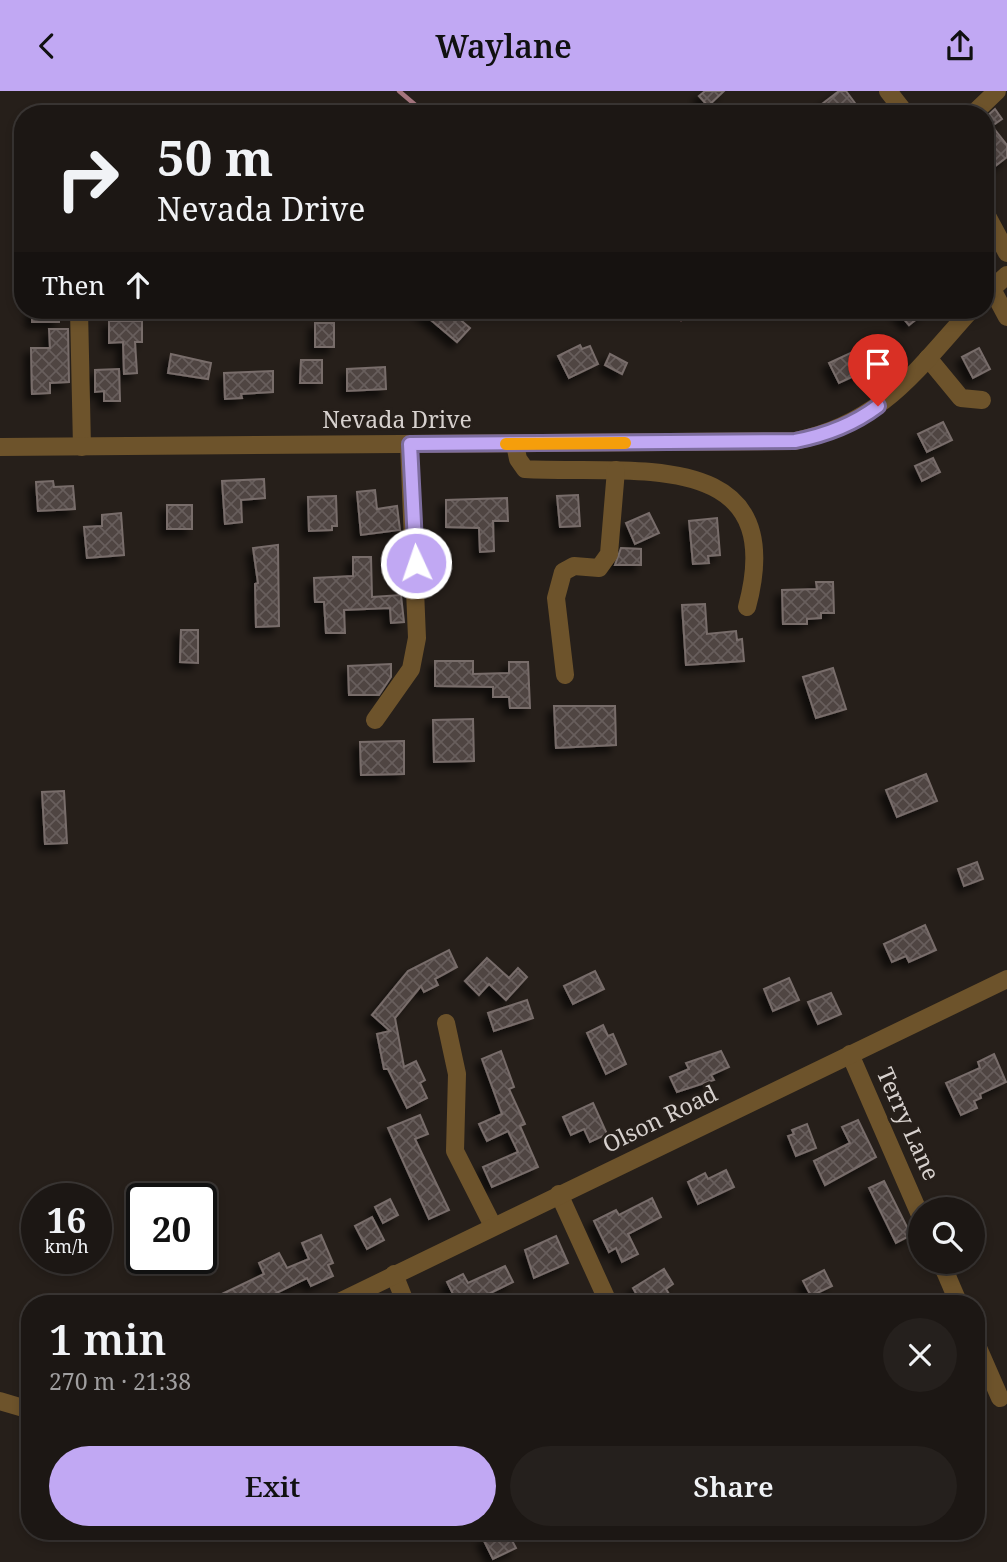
<!DOCTYPE html>
<meta charset="utf-8">
<style>
body{margin:0;font-family:"Noto Serif",serif;background:#25201d;color:#f1f3f6;height:100vh;display:flex;flex-direction:column;font-size:26px;white-space:nowrap}
*{box-sizing:border-box;margin:0}
p{font-size:23px;color:#a09fa0}
.icon{flex:none;width:38px;height:38px;fill:none;stroke:currentColor;stroke-width:2;stroke-linecap:round;stroke-linejoin:round}
.map{position:relative;flex:1;overflow:hidden}
.details{position:absolute;left:21px;top:1204px;width:964px;height:245px;display:flex;flex-direction:column;background:#1c1714;border-radius:28px;box-shadow:0 4px 10px #0003,0 0 0 2px #3a3634}
.details>*{flex:none}
.top-card{position:absolute;left:14px;top:14px;width:980px;height:214px;border-radius:28px;box-shadow:0 4px 10px #0003,0 0 0 2px #3a3634;background:#1c1714;color:#f1f3f6;overflow:hidden}
.controls{position:absolute;left:908px;top:1106px;display:grid;gap:14px}
.controls a{display:grid;place-items:center;width:77px;height:77px;border-radius:50%;background:#1c1714;box-shadow:0 4px 10px #0003,0 0 0 2px #3a3634;font-size:35px}
.speed{position:absolute;left:21px;top:1092px;display:flex;gap:14px;font-size:35px;font-weight:700;text-align:center}
.speed>*{display:grid;place-content:center;width:91px;height:91px;border-radius:50%;background:#1c1714;box-shadow:0 4px 10px #0003,0 0 0 2px #3a3634;line-height:1}
.speed small{font-size:18px;font-weight:400}
.speed .limit{border:4px solid #111;border-radius:10px;background:#fff;color:#111}
.pin{position:absolute;display:grid;place-items:center;width:60px;height:60px;color:#fff;margin:-72px -30px;border-radius:50% 50% 50% 0;rotate:-45deg;box-shadow:0 0 7px #0007}
.pin .icon{rotate:45deg}
.me{position:absolute;width:77px;margin:-38px;rotate:357deg;stroke-linejoin:round;filter:drop-shadow(0 0 5px #0008)}
.turn{display:flex;align-items:center;gap:24px;height:147px;padding:0 28px;font-size:32px}
.turn .icon{width:91px;height:91px;stroke-width:2.5}
.turn b{display:block;font-size:49px;line-height:60px}
.then{display:flex;align-items:center;height:66px;padding:0 28px;background:#0003;gap:14px;font-size:26px}
.round{display:grid;place-items:center;flex:none;width:74px;height:74px;border-radius:37px;background:#25201d}
.overview{display:flex;align-items:center;justify-content:space-between;height:119px;padding:0 28px}
h1{font-size:42px;font-weight:600;line-height:52px}
.button{display:flex;gap:14px;margin-top:auto;padding:14px 28px}
.button a{flex:1;height:80px;border-radius:42px;background:#c1a8f3;color:#111;font-size:28px;font-weight:600;line-height:80px;text-align:center}
.button a+a{background:#25201d;color:#f1f3f6}
header{display:flex;justify-content:space-between;align-items:center;height:91px;padding:0 28px;background:#c1a8f3;color:#111;font-size:32px;font-weight:600}
.map>svg:first-child{display:block}
</style>
<header><svg class="icon" aria-label="back" viewBox="0 0 24 24"><path d="M15 5l-7 7 7 7"/></svg>Waylane<svg class="icon" aria-label="share" viewBox="0 0 24 24"><path d="M12 15V3M7 8l5-5 5 5M5 13v7h14v-7"/></svg></header>
<div class="map">
<svg width="1007" height="1471" viewBox="0 0 1007 1471">
<defs>
<pattern id="building-cross-hatch" width="8" height="8" patternUnits="userSpaceOnUse" patternTransform="scale(1.75)"><rect width="8" height="8" fill="#4f4442"/><path d="M0 0l8 8M0 8l8-8" fill="none" stroke="#685e5c"/></pattern>
<filter id="shadow"><feDropShadow dx="-6" dy="6" stdDeviation="3.5" flood-color="#0009"/></filter>
</defs>
<rect width="100%" height="100%" fill="#261f1a"/>
<g fill="none" stroke-linecap="round" stroke-linejoin="round">
<!-- stream -->
<g stroke="#a5757e" stroke-width="4.5">
<path d="M399 0 426 23"/>
<path d="M669 219 681 228"/>
</g>
</g>
<!-- building -->
<g fill="url(#building-cross-hatch)" stroke="#786d6b" stroke-width="2" filter="url(#shadow)">
<path d="M705 0H724L708 15 699 5Z"/>
<path d="M839 0H846L863 23H809Z"/>
<path d="M995 18 1002 28 992 35 1007 54V66L994 76 985 64V27Z"/>
<rect x="32" y="219" width="27" height="12"/>
<path d="M419 219H449L470 237 457 251Z"/>
<path d="M896 219H928L909 234Z"/>
<path d="M109 230H142V251H135L137 282 124 283 123 251 109 252Z"/>
<rect x="315" y="232" width="19" height="24"/>
<path d="M49 238H68L69 291 50 292V302L32 303 31 257H50Z"/>
<path d="M580 254 582 258 590 255 598 273 569 287 558 265Z"/>
<path d="M979 257 990 278 973 287 962 266Z"/>
<path d="M857 259 867 279 839 292 829 272Z"/>
<path d="M171 263 211 272 208 288 168 282Z"/>
<path d="M610 263 627 272 622 283 605 274Z"/>
<path d="M301 269H322V292H300Z"/>
<path d="M385 276 386 298 347 300V278Z"/>
<path d="M119 278 120 310H104V300L95 301V279Z"/>
<path d="M273 280V301L241 303 242 307 225 308 224 282Z"/>
<path d="M943 331 952 349 927 361 918 343Z"/>
<path d="M933 367 940 381 922 390 915 375Z"/>
<path d="M264 388 265 407 241 409 242 431 225 433 222 390Z"/>
<path d="M53 390 54 396 73 395 75 418 38 420 36 391Z"/>
<path d="M375 399 377 418 397 415 400 439 361 444 357 401Z"/>
<path d="M578 404 580 435 560 436 557 405Z"/>
<path d="M336 405 337 435H332V439L309 440 308 406Z"/>
<path d="M507 407 508 430H493L494 460 480 461 479 437 446 436V409Z"/>
<rect x="167" y="414" width="25" height="24"/>
<path d="M121 422 124 464 87 467 84 436 102 435V424Z"/>
<path d="M649 422 659 442 635 453 626 432Z"/>
<path d="M717 427 720 464 708 465 709 472 693 473 689 430Z"/>
<path d="M278 454 279 535 256 536 255 493 258 492 253 457Z"/>
<path d="M621 457 641 458V474H615Z"/>
<path d="M353 466H371L372 506 401 504 404 531 391 532 390 517 344 519 345 542H326L324 511H315L314 487 353 485Z"/>
<path d="M816 491H833L834 522H821V527L807 528V533H783L782 499 817 498Z"/>
<path d="M705 513 707 543 736 540 737 549 742 548 744 570 686 574 682 514Z"/>
<path d="M181 539H198V572L180 571Z"/>
<path d="M435 570H473V583L509 582V571H528L530 617H510L509 606H493V596L435 595Z"/>
<path d="M391 573V586L379 604H349L348 575Z"/>
<path d="M833 577 846 618 816 627 803 586Z"/>
<path d="M554 615H615L616 654 556 657Z"/>
<path d="M473 628 474 670 434 671 433 629Z"/>
<path d="M404 650V683L361 684 360 651Z"/>
<path d="M926 683 937 710 897 726 886 699Z"/>
<path d="M64 700 67 752 45 753 42 701Z"/>
<path d="M977 771 983 788 964 795 958 778Z"/>
<path d="M925 834 936 859 909 871 906 865 892 871 884 853Z"/>
<path d="M449 859 457 876 435 888 438 894 424 901 421 895 395 927 404 976 416 970 425 989 420 992 427 1007 407 1017 388 978H384L377 943 390 940 372 924 408 880Z"/>
<path d="M487 867 509 887 518 877 527 886 506 909 489 893 479 904 465 890Z"/>
<path d="M595 880 604 898 573 913 564 895Z"/>
<path d="M789 887 799 909 773 920 764 898Z"/>
<path d="M831 902 841 923 818 933 808 911Z"/>
<path d="M527 909 533 927 494 940 488 922Z"/>
<path d="M603 934 608 945 613 943 626 973 606 983 587 942Z"/>
<path d="M501 960 514 996 509 998 525 1033 520 1035 538 1076 492 1096 483 1076 518 1061 508 1040 487 1050 479 1033 502 1023 482 968Z"/>
<path d="M721 960 729 976 711 984 714 989 677 1001 670 986 689 978 686 972Z"/>
<path d="M994 963 1006 991 980 1003 981 1007 974 1010 977 1017 961 1024 946 992 980 977 978 971Z"/>
<path d="M593 1012 607 1043 590 1051 584 1038 571 1044 563 1026Z"/>
<path d="M420 1024 428 1043 415 1048 449 1119 429 1128 388 1037Z"/>
<path d="M858 1029 876 1066 825 1094 814 1070 850 1052 842 1036Z"/>
<path d="M807 1033 816 1057 796 1065 788 1045 794 1043 792 1039Z"/>
<path d="M726 1079 734 1096 698 1113 688 1091 705 1082 708 1088Z"/>
<path d="M884 1090 911 1144 896 1152 869 1097Z"/>
<path d="M652 1107 661 1126 628 1143 638 1163 622 1171 616 1157 609 1161 594 1130 616 1119 619 1124Z"/>
<path d="M390 1108 398 1124 383 1132 375 1116Z"/>
<path d="M372 1126 384 1149 367 1158 355 1135Z"/>
<path d="M321 1144 333 1172 328 1174 333 1185 311 1195 307 1187 254 1213H201L264 1183 259 1172 279 1162 287 1177 309 1168 302 1152Z"/>
<path d="M556 1145 568 1172 534 1187 525 1159Z"/>
<path d="M505 1175 513 1191 476 1209 477 1213H458L447 1191 463 1183 468 1192Z"/>
<path d="M664 1178 673 1193 666 1198 675 1213H642L633 1197Z"/>
<path d="M824 1179 832 1195 811 1205 803 1190Z"/>
<path d="M499 1440H507L516 1457 493 1468 483 1448Z"/>
</g>
<g fill="none" stroke-linecap="round" stroke-linejoin="round">
<!-- minor -->
<g stroke="#6d532b" stroke-width="18">
<path d="M888 0 906 23"/>
<path d="M973 23 997 0"/>
<path d="M985 121 1007 162"/>
<path d="M992 198 1007 226"/>
<path d="M985 204 1007 184"/>
<path d="M79 219 82 356"/>
<path d="M928 267 961 307 982 309"/>
<path d="M515 353 518 368 525 378C628 384 791 352 747 516"/>
<path d="M0 356 795 350C881 332 915 281 971 219"/>
<path d="M565 584 556 507 563 481 574 475 599 477 609 463 616 379"/>
<path d="M375 629 411 578 417 547 409 353"/>
<path d="M446 932 457 983 455 1060 493 1135"/>
<path d="M850 963 920 1124"/>
<path d="M559 1103 609 1213"/>
<path d="M941 1171 959 1213"/>
<path d="M394 1183 406 1213"/>
<path d="M335 1213 1007 888"/>
<path d="M976 1252 1000 1307"/>
<path d="M0 1310 30 1319"/>
</g>
</g>
<g fill="none" stroke-linecap="round" stroke-linejoin="round">
<defs>
<path id="route" d="M416 472 410 353 795 350C826 344 853 334 878 315"/>
</defs>
<!-- route casing -->
<use href="#route" stroke="#7d6d9e" stroke-width="18"/>
<!-- route -->
<use href="#route" stroke="#c1a8f3" stroke-width="12"/>
<!-- slow -->
<path stroke="#f59e0b" stroke-width="12" d="M506 353 625 352"/>
</g>
<g text-anchor="middle" stroke-width="6" stroke-linejoin="round" paint-order="stroke">
<!-- street labels -->
<g font-size="23" fill="#d7d1ce" stroke="#261f1a">
<text x="397" y="337">Nevada Drive</text>
<text transform="translate(660 1028) rotate(-26)" y="8">Olson Road</text>
<text transform="translate(908 1033) rotate(66)" y="8">Terry Lane</text>
</g>
</g>
</svg>
<div class="controls">
<a><svg class="icon" aria-label="search" viewBox="0 0 24 24"><circle cx="10" cy="10" r="6"/><path d="M15 15l6 6"/></svg></a>
</div>
<div class="speed"><div>16<small>km/h</small></div><div class="limit">20</div></div>
<div class="pin" style="left:878px;top:315px;background:#d93025"><svg class="icon" aria-label="arrive" viewBox="0 0 24 24"><path d="M6 21V4h12l-3 4 3 4H6"/></svg></div>
<svg class="me" style="left:416px;top:472px" viewBox="-20 -20 40 40"><circle r="17" fill="#c1a8f3" stroke="#fff" stroke-width="3"/><path d="M0-11L8 9 0 5-8 9z" fill="#fff"/></svg>
<div class="top-card">
<div class="turn"><svg class="icon" aria-label="right" viewBox="0 0 24 24"><path d="M7 20v-9h11M14 6l5 5-5 5"/></svg><div><b>50 m</b>Nevada Drive</div></div>
<div class="then">Then<svg class="icon" aria-label="ahead" viewBox="0 0 24 24"><path d="M12 20V5M6 11l6-6 6 6"/></svg></div>
</div>
<section class="details">
<div class="overview"><div><h1>1 min</h1><p>270 m · 21:38</p></div><a class="round"><svg class="icon" aria-label="close" viewBox="0 0 24 24"><path d="M6 6l12 12M18 6L6 18"/></svg></a></div>
<div class="button"><a>Exit</a><a>Share</a></div>
</section>
</div>
